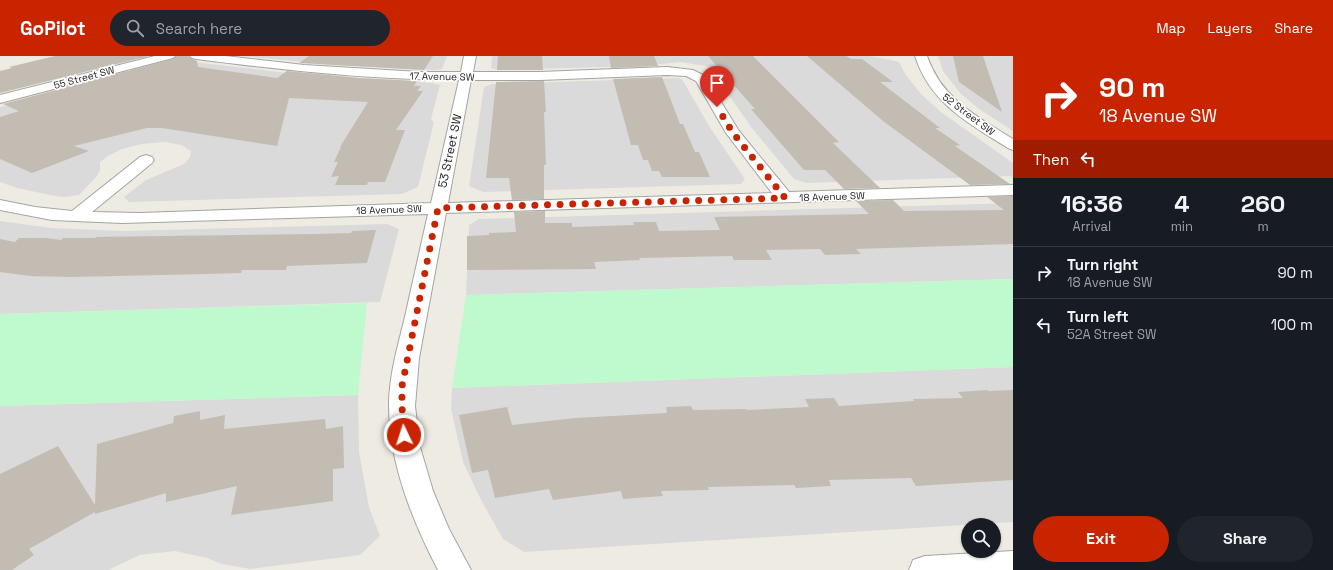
<!DOCTYPE html>
<style>
body{margin:0;font-family:"Space Grotesk",sans-serif;background:#20242c;color:#f1f3f6;height:100vh;display:flex;flex-direction:column;font-size:15px;white-space:nowrap}
*{box-sizing:border-box;margin:0}
p{font-size:13px;color:#9ea1a6}
.icon{flex:none;width:22px;height:22px;fill:none;stroke:currentColor;stroke-width:2;stroke-linecap:round;stroke-linejoin:round}
.map{position:relative;flex:1;overflow:hidden}
.side{display:flex;flex-direction:column;background:#171b24;width:320px}
.side>*{flex:none}
.hud{background:#c92400;color:#fff;overflow:hidden}
.fabs{position:absolute;left:961px;top:462px;display:grid;gap:8px}
.fabs a{display:grid;place-items:center;width:40px;height:40px;border-radius:50%;background:#171b24;box-shadow:0 1px 3px #0004;font-size:20px}
.pin{position:absolute;display:grid;place-items:center;width:34px;height:34px;color:#fff;margin:-41px -17px;border-radius:50% 50% 50% 0;rotate:-45deg;box-shadow:0 0 4px #0007}
.pin .icon{rotate:45deg}
.me{position:absolute;width:44px;margin:-22px;rotate:356deg;stroke-linejoin:round;filter:drop-shadow(0 0 3px #0008)}
.turn{display:flex;align-items:center;gap:14px;height:84px;padding:0 20px;font-size:18px}
.turn .icon{width:52px;height:52px;stroke-width:2.5}
.turn b{display:block;font-size:28px;line-height:34px}
.then{display:flex;align-items:center;height:38px;padding:0 20px;background:#0003;gap:8px;font-size:15px}
.eta{display:flex;justify-content:space-evenly;align-items:center;height:68px;text-align:center}
.eta b{font-size:24px;font-weight:700;line-height:28px}
.button{display:flex;gap:8px;margin-top:auto;padding:8px 20px}
.button a{flex:1;height:46px;border-radius:24px;background:#c92400;color:#fff;font-size:16px;font-weight:700;line-height:46px;text-align:center}
.button a+a{background:#20242c;color:#f1f3f6}
ul{padding:0;list-style:none}
li{display:flex;align-items:center;gap:12px;height:52px;padding:0 20px;border-top:1px solid #363941}
li div{flex:1}
li b{display:block;font-size:15px}
li em{font-style:normal}
header{display:flex;align-items:center;gap:24px;box-sizing:border-box;height:56px;padding:0 20px;background:#c92400;color:#fff}
header strong{font-size:19px}
nav{display:flex;gap:22px;margin-inline-start:auto;font-size:14px}
.search{width:280px;height:36px;background:#20242c;display:flex;align-items:center;gap:10px;box-sizing:border-box;padding:0 14px;border-radius:22px;color:#9ea1a6;font-size:15px}
main{display:flex;flex:1;min-height:0}
.map>svg:first-child{display:block}
</style>
<header>
<strong>GoPilot</strong>
<div class="search"><svg class="icon" aria-label="search" viewBox="0 0 24 24"><circle cx="10" cy="10" r="6"/><path d="M15 15l6 6"/></svg>Search here</div>
<nav><a>Map</a><a>Layers</a><a>Share</a></nav>
</header>
<main>
<div class="map">
<svg width="1013" height="514" viewBox="0 0 1013 514">
<rect width="100%" height="100%" fill="#eeece2"/>
<!-- residential -->
<g fill="#dbdada">
<path d="M242 0H447L442 13 435 14 335 9Z"/>
<path d="M492 0H870L891 4 899 6 906 19 921 38 941 56 1013 107V120L806 127 794 123 751 71 726 35 722 25V17L717 13 706 10 680 6 642 10 499 14 491 12Z"/>
<path d="M938 0H1013V75L979 53 961 38 943 15Z"/>
<path d="M176 4 296 18 433 27 440 29 431 63 434 66 418 131 402 138 129 146 124 141 146 124 184 108 190 101 191 95 181 89 165 86 142 88 122 93 108 100 100 106V114L97 120 79 139 65 141 55 140 17 132 0 126V51Z"/>
<path d="M677 22 682 23 709 70 745 123 741 128 483 136 469 130 484 31 492 28Z"/>
<path d="M1013 147V223L466 239 469 169 479 163Z"/>
<path d="M0 165 51 172 124 175 387 168 399 173 380 246 0 258Z"/>
<path d="M1013 311V466L524 496 503 483 481 444 463 406 451 353 452 332Z"/>
<path d="M358 339 359 396 369 451 380 480 360 499 250 513 222 508 207 502 175 495 140 499 108 514H0V350Z"/>
</g>
<!-- park -->
<g fill="#befacd">
<path d="M1013 223V311L452 332 466 239Z"/>
<path d="M367 247 358 339 0 350V258Z"/>
</g>
<!-- building -->
<g fill="#c3bcb2">
<path d="M55 0H149L0 37V15L12 12 9 11Z"/>
<path d="M176 0H188L192 3 197 5 198 11 277 22 287 15 360 22 417 25 414 30H421L417 35H423L396 74H405L385 126H368L367 129H335L339 120 331 121 338 106H334L341 91H340L368 46 289 42 277 90 162 72H147L74 90 89 95 32 117 0 103V61L19 55 3 48 173 3Z"/>
<path d="M309 0H433L424 14 299 7Z"/>
<path d="M498 0H542L543 14H497Z"/>
<path d="M609 0H654L658 10 611 12Z"/>
<path d="M708 0H753L839 86 833 87 880 132 844 133 825 114H804L751 53H755Z"/>
<path d="M807 0H846L851 3H862L893 26H880L940 72H935L960 89 955 90 1010 128 970 129 883 65Z"/>
<path d="M953 0H983L1002 56 959 26Z"/>
<path d="M662 21 680 68H683L695 96H699L710 121H662L659 115H652L648 104H643L638 89H631L613 23Z"/>
<path d="M544 25 546 56H544L546 109H544V143L512 144 509 122H486L496 26Z"/>
<path d="M1013 140V188L856 193 861 198 825 199 820 193 766 194 772 204H734L732 200 639 202 640 204 594 206 596 213 467 214V180L489 179V177L516 176 514 156 545 155V167H572V171L634 169 633 166H656L659 175 720 174 714 161 869 158 856 145 893 144 904 155 1004 154 987 141Z"/>
<path d="M376 174 367 207 287 210 286 214H242L241 217 206 218 70 221 30 220 0 216V183L15 186 19 182H46L61 184 63 182H95L96 181 314 178 351 177 352 175Z"/>
<path d="M987 334 988 335 1013 334V424L916 430 911 422 829 424 831 430 796 432 794 429 708 431 709 434 661 435 663 440 623 443 621 435 553 444 549 433 495 442 488 414 472 417 459 359 507 351 512 369 575 362 667 357 666 351 691 350 693 354 746 353V354L809 351 805 343 834 342 839 350 914 345 913 343 963 342 958 336Z"/>
<path d="M200 355V364L225 359 224 373 325 363 326 373 343 370 344 412 333 413V445L231 459 237 430 166 446V437L95 458V456L29 493 34 499 12 514H0V418L58 390 95 449 97 388 173 367 174 360Z"/>
</g>
<g fill="none" stroke-linecap="round" stroke-linejoin="round">
<defs>
<g id="minor">
<path d="M155 0H175L173 2 0 47V39Z"/>
<path d="M190 0H225L304 9 420 16H461L464 0H476L473 16H540L667 11 693 14 705 20 739 75 789 136 1013 129V139L446 157 419 302 415 350 420 391 433 435 449 473 471 514H438C412 464 389 407 389 349 389 321 397 293 404 265 412 229 420 194 428 158L122 167 52 164 0 154V144L35 151 72 155 140 101 146 99 152 101 154 104 152 107 92 156 140 157 431 147 459 24C371 24 283 14 196 3L192 2ZM667 19 686 20 696 25 726 77 772 137 448 147 471 24H540Z"/>
<path d="M915 0H927C942 43 976 60 1013 83V94L1008 92C968 67 930 47 915 0Z"/>
<path d="M1013 495V514H909L913 504 925 500Z"/>
</g>
</defs>
<!-- minor casing -->
<use href="#minor" stroke="#a4a4a4" stroke-width="2"/>
<!-- minor -->
<use href="#minor" fill="#fff" fill-rule="evenodd"/>
</g>
<g fill="none" stroke-linecap="round" stroke-linejoin="round">
<!-- route -->
<path stroke="#c92400" stroke-width="7" stroke-dasharray="0 12.6" d="M404 379 402 351V330L438 152 785 142 733 77 717 51"/>
</g>
<g text-anchor="middle" stroke-width="3.5" stroke-linejoin="round" paint-order="stroke">
<!-- far-street labels -->
<g font-size="10" fill="#1d1d1d" stroke="#fff">
<text transform="translate(442 20) rotate(1)" y="4">17 Avenue SW</text>
<text transform="translate(84 21) rotate(-15)" y="4">55 Street SW</text>
<text transform="translate(969 58) rotate(37)" y="4">52 Street SW</text>
<text transform="translate(832 140) rotate(-2)" y="4">18 Avenue SW</text>
<text transform="translate(389 153) rotate(-2)" y="4">18 Avenue SW</text>
</g>
<!-- street labels -->
<g font-size="12" fill="#1d1d1d" stroke="#fff">
<text transform="translate(450 95) rotate(-78)" y="4">53 Street SW</text>
</g>
</g>
</svg>
<div class="fabs">
<a><svg class="icon" aria-label="search" viewBox="0 0 24 24"><circle cx="10" cy="10" r="6"/><path d="M15 15l6 6"/></svg></a>
</div>
<div class="pin" style="left:717px;top:51px;background:#d93025"><svg class="icon" aria-label="arrive" viewBox="0 0 24 24"><path d="M6 21V4h12l-3 4 3 4H6"/></svg></div>
<svg class="me" style="left:404px;top:379px" viewBox="-20 -20 40 40"><circle r="17" fill="#c92400" stroke="#fff" stroke-width="3"/><path d="M0-11L8 9 0 5-8 9z" fill="#fff"/></svg>
</div>
<section class="side">
<div class="hud">
<div class="turn"><svg class="icon" aria-label="right" viewBox="0 0 24 24"><path d="M7 20v-9h11M14 6l5 5-5 5"/></svg><div><b>90 m</b>18 Avenue SW</div></div>
<div class="then">Then<svg class="icon" aria-label="left" viewBox="0 0 24 24"><path d="M17 20v-9H6M10 6l-5 5 5 5"/></svg></div>
</div>
<div class="eta">
<div><b>16:36</b><p>Arrival</p></div>
<div><b>4</b><p>min</p></div>
<div><b>260</b><p>m</p></div>
</div>
<ul>
<li><svg class="icon" aria-label="right" viewBox="0 0 24 24"><path d="M7 20v-9h11M14 6l5 5-5 5"/></svg><div><b>Turn right</b><p>18 Avenue SW</p></div><em>90 m</em></li>
<li><svg class="icon" aria-label="left" viewBox="0 0 24 24"><path d="M17 20v-9H6M10 6l-5 5 5 5"/></svg><div><b>Turn left</b><p>52A Street SW</p></div><em>100 m</em></li>
</ul>
<div class="button"><a>Exit</a><a>Share</a></div>
</section>
</main>
